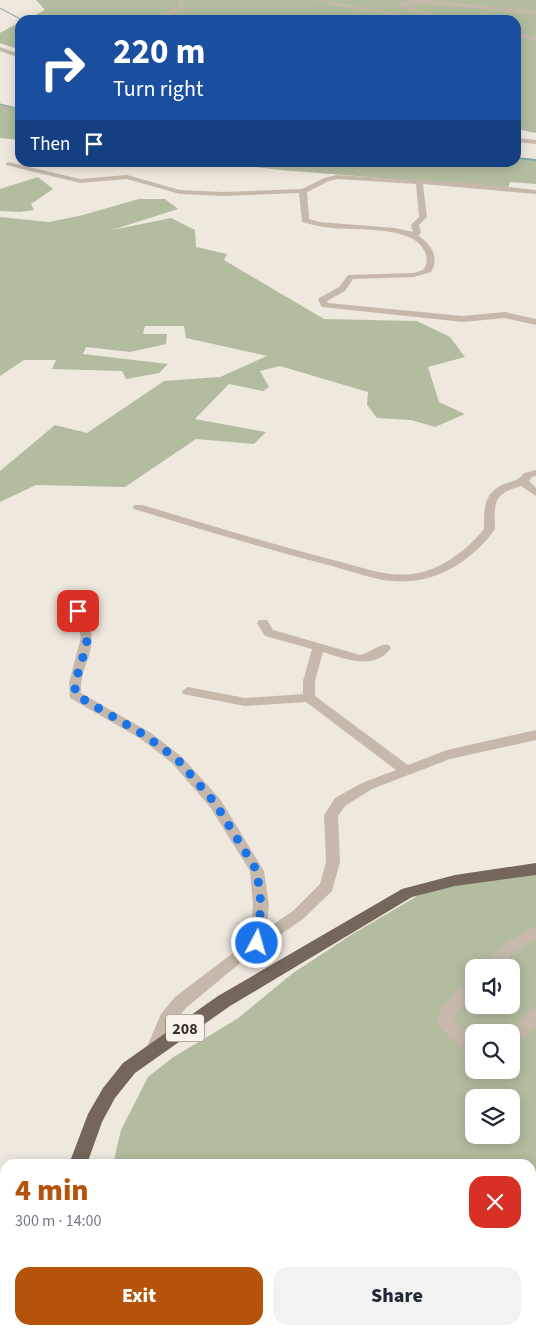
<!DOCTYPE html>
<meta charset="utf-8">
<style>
body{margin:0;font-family:"Source Sans 3",sans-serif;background:#f2f2f3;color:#1f2937;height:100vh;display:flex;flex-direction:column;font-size:19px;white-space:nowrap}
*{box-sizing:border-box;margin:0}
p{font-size:16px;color:#747a83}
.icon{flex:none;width:28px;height:28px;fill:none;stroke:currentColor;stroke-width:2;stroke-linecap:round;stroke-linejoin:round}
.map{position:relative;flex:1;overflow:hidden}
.drawer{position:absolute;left:0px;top:1159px;width:536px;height:176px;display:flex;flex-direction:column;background:#fff;border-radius:15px 15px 0 0;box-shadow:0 2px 12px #0003}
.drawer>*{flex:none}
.top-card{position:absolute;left:15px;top:15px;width:506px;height:152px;border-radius:15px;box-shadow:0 2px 12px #0003;background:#1a4fa0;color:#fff;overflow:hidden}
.buttons{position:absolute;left:465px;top:959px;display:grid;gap:10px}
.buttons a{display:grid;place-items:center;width:55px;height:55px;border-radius:10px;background:#fff;box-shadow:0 2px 12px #0003;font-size:25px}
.pin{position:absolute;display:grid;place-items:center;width:42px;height:42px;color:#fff;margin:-21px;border-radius:10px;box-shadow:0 2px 8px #0006}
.me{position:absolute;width:55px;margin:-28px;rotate:6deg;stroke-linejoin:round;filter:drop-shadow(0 0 4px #0008)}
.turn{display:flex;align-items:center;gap:18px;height:105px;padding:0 15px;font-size:22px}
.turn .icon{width:65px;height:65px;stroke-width:2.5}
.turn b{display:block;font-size:35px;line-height:42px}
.then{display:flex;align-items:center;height:48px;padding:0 15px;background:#0003;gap:10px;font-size:19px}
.round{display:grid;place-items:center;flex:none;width:52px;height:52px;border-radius:15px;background:#f2f2f3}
.overview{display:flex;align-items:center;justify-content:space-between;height:85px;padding:0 15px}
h1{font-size:30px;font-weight:800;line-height:38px;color:#b45309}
.action{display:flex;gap:10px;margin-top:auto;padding:10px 15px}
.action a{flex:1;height:58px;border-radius:15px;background:#b45309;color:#fff;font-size:20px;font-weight:800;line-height:58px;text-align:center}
.action a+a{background:#f2f2f3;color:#1f2937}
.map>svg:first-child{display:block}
</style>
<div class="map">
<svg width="536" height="1334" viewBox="0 0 536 1334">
<rect width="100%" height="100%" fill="#efe8de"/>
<!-- green -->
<g fill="#b2bd9f" fill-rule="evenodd">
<path d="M36 0H536V133L516 129V20H25L45 10Z"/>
<path d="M20 22V50L0 43V33Z"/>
<path d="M0 104 20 109V140L0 138Z"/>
<path d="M516 158 536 160V184L510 182 508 188 281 170 223 163 516 162Z"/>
<path d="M38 177 53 189 31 204 34 210 20 212 0 211V189Z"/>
<path d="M139 199H165L178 209 112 230 171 218 195 230 196 247 227 254 224 260 324 319 417 321 450 337 465 357 428 367 439 402 465 414 435 427 411 420 377 418 367 405 368 392 280 366 260 371 269 387 263 391 229 384 195 419 266 432 254 444 196 439 125 487 36 485 0 502V471L55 425 87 433 164 381 220 377 267 356 186 338 184 326H145L143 334H167L166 344 130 352 86 347 83 354 168 364 159 373 126 379 122 371 52 369 56 360H24L0 376V217L49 222 79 216Z"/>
<path d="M536 873V1334H87L88 1330H531V1164H113L121 1130 148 1077 172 1058 237 1019 293 973 351 935 419 895 437 889 475 882ZM474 968H511V1005H474ZM474 1032H511V1070H474ZM474 1098H511V1135H474Z"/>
</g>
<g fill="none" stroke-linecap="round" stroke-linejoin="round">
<!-- stream-far1 -->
<g stroke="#80a6a9" stroke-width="1">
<path d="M0 8 22 20"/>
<path d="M111 20 114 19"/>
<path d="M0 104 20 109"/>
</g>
<!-- stream -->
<path stroke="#80a6a9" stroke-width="2" d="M516 158 536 160"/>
<!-- minor -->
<g fill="#c6b9ab" fill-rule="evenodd">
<path d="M179 0H185L183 8 167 16 134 20 165 13 178 6Z"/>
<path d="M309 0H321L415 17 412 19Z"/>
<path d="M408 0H430L536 11V15L425 3 405 6 441 17 437 20H431L434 18 397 6Z"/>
<path d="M516 33 536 36V40L516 37Z"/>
<path d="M0 47 20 54V58L0 51Z"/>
<path d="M516 138 536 140V144L516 142Z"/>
<path d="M8 162 80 179 127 175 180 190 223 192 302 189 324 178 337 175 472 183 536 190V194L423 184 427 217 419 225 421 233 418 236C431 243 440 258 431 272L414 277 353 279 345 291 327 301 328 303 463 316 505 312 536 319V325L505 318 463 322 322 307 318 300 319 298 339 287 348 275 414 273 423 270C427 265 428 259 425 252 414 225 357 231 332 228 322 227 312 225 302 222L299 193 223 196 180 194 127 179 80 183 6 165V163ZM337 179 416 184 419 217 411 225 413 232 395 228 319 222 309 219 307 192 329 181Z"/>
<path d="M536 470V476L532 477 529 481 536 488V496L521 486C493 494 494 503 495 529 476 556 444 579 410 581 384 584 357 573 332 566 266 549 200 529 134 509L133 507 134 505H142C207 524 271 544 337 561 360 567 387 577 412 574 440 571 467 550 484 529 484 509 483 493 504 484 513 481 518 481 524 473Z"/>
<path d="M78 607C84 609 85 613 87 619 101 651 79 664 81 693L151 733 182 757 220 799 264 871 269 905 266 929 293 911 320 884 326 862 324 815 335 798 362 783 396 770 306 702 245 706 183 694 182 691 188 687 245 698 303 694V681L312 649 265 636 257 623 259 620H267L273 630 360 655C370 653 379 643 389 645L391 648C374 671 346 659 323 652L315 681V696L408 765 447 750 536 730V740L450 759 372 789 345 806 338 816 340 862 332 891 303 919 245 959 187 1007 173 1023 160 1054 154 1056 148 1054 146 1049 161 1014 175 997 250 940 253 905 250 871 210 807 172 763 141 739 70 698 69 683 81 637 72 611Z"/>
<path d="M536 925V939L515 952 499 968H480L505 944Z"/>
<path d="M474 977V994L455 1015 454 1020 474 1038V1056L468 1054 439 1027 437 1022 442 1007 468 978Z"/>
<path d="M536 1008V1026L517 1045 511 1047V1032H508L530 1010Z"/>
</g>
<!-- major -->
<g fill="#75665c" fill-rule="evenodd">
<path d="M536 863V875L455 886 412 897 230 1006 135 1073 115 1098 102 1122 87 1164H69L88 1114 103 1088 123 1063 218 996 402 889 455 875Z"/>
<path d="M34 1330H54L53 1334H33Z"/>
</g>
</g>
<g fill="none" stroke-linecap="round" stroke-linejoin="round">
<!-- route -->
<path stroke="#1a73e8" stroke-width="9" stroke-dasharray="0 16.2" d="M78 611C81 619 87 630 87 637 87 654 71 682 76 695L146 736 178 760 215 803 257 871 261 904 257 943"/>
</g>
<g text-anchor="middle" stroke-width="4.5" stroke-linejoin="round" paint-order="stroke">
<!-- shield labels -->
<rect fill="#f8f2ea" stroke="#706963" stroke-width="1" x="166" y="1014.5" width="38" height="27" rx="4"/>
<g font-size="16" font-weight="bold" fill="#352e29">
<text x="185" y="1034">208</text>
</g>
</g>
</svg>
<div class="buttons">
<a><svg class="icon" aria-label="sound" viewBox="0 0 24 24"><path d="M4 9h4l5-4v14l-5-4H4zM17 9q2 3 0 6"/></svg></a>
<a><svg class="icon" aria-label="search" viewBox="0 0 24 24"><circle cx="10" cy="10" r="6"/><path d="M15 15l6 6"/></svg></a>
<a><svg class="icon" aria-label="layers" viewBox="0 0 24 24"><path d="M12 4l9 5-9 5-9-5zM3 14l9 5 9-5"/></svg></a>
</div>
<div class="pin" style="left:78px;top:611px;background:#d93025"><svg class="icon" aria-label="arrive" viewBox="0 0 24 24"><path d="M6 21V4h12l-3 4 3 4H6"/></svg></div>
<svg class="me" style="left:257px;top:943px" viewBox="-20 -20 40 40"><circle r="17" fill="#1a73e8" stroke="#fff" stroke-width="3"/><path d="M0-11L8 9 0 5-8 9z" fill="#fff"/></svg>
<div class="top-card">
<div class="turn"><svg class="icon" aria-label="right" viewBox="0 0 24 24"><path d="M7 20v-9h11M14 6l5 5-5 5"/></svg><div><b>220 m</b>Turn right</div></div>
<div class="then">Then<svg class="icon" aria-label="arrive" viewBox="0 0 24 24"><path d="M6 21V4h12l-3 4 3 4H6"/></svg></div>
</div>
<section class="drawer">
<div class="overview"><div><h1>4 min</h1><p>300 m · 14:00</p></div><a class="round" style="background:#d93025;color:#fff"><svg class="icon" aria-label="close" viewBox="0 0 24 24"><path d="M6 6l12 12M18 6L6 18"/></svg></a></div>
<div class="action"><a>Exit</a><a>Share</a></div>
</section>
</div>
